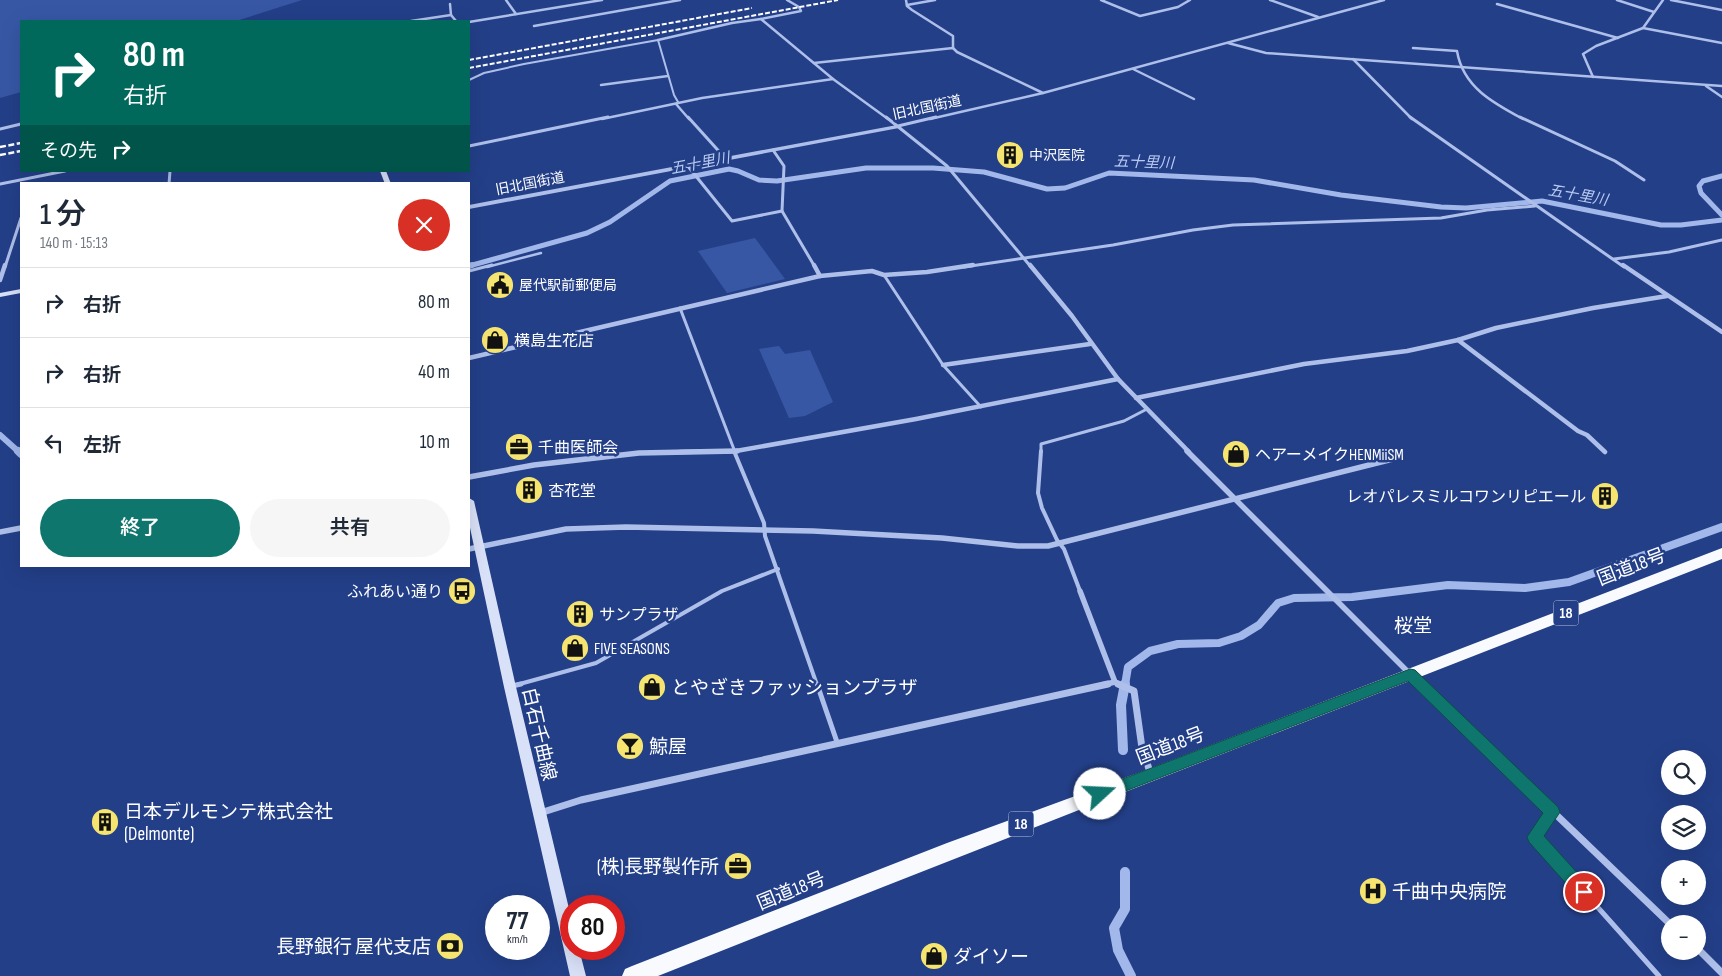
<!DOCTYPE html>
<html lang="ja">
<meta charset="utf-8">
<style>
body{margin:0;font-family:"Sofia Sans Condensed","Noto Sans JP",sans-serif;background:#f6f6f7;color:#1f2937;height:100vh;display:flex;flex-direction:column;font-size:19px;white-space:nowrap}
*{box-sizing:border-box;margin:0}
p{font-size:16px;color:#747a83}
.icon{flex:none;width:28px;height:28px;fill:none;stroke:currentColor;stroke-width:2;stroke-linecap:round;stroke-linejoin:round}
.map{position:relative;flex:1;overflow:hidden}
.details{position:absolute;left:20px;top:182px;width:450px;height:385px;display:flex;flex-direction:column;background:#fff;border-radius:0px;box-shadow:0 5px 20px #0002}
.details>*{flex:none}
.top-card{position:absolute;left:20px;top:20px;width:450px;height:152px;border-radius:0px;box-shadow:0 5px 20px #0002;background:#00695c;color:#fff;overflow:hidden}
.controls{position:absolute;left:1661px;top:750px;display:grid;gap:10px}
.controls a{display:grid;place-items:center;width:45px;height:45px;border-radius:50%;background:#fff;box-shadow:0 5px 20px #0002;font-size:25px}
.speed{position:absolute;left:485px;top:895px;display:flex;gap:10px;font-size:25px;font-weight:700;text-align:center}
.speed>*{display:grid;place-content:center;width:65px;height:65px;border-radius:50%;background:#fff;box-shadow:0 5px 20px #0002;line-height:1}
.speed small{font-size:12px;font-weight:400}
.speed .limit{border:8px solid #d22;background:#fff;color:#111}
.pin{position:absolute;display:grid;place-items:center;width:42px;height:42px;color:#fff;margin:-21px;border:2px solid #fff;border-radius:50%;box-shadow:0 1px 5px #0007}
.me{position:absolute;width:55px;margin:-28px;rotate:70deg;stroke-linejoin:round;filter:drop-shadow(0 0 4px #0008)}
.turn{display:flex;align-items:center;gap:18px;height:105px;padding:0 20px;font-size:22px}
.turn .icon{width:65px;height:65px;stroke-width:2.5}
.turn b{display:block;font-size:35px;line-height:42px}
.then{display:flex;align-items:center;height:48px;padding:0 20px;background:#0003;gap:10px;font-size:19px}
.round{display:grid;place-items:center;flex:none;width:52px;height:52px;border-radius:26px;background:#f6f6f7}
.head{display:flex;align-items:center;justify-content:space-between;height:85px;padding:0 20px}
h1{font-size:30px;font-weight:600;line-height:38px}
.action{display:flex;gap:10px;margin-top:auto;padding:10px 20px}
.action a{flex:1;height:58px;border-radius:30px;background:#0f766e;color:#fff;font-size:20px;font-weight:600;line-height:58px;text-align:center}
.action a+a{background:#f6f6f7;color:#1f2937}
ul{padding:0;list-style:none}
li{display:flex;align-items:center;gap:15px;height:70px;padding:0 20px;border-top:1px solid #e0e1e3}
li div{flex:1}
li b{display:block;font-size:19px}
li em{font-style:normal}
.map>svg:first-child{display:block}
</style>
<div class="map">
<svg width="1722" height="976" viewBox="0 0 1722 976">
<rect width="100%" height="100%" fill="#233f88"/>
<!-- green -->
<g fill="#3757a5">
<path d="M0 0H302L236 21H21V92L0 98Z"/>
<path d="M755 238 785 279 727 293 698 251Z"/>
<path d="M779 346 785 354 810 350 833 402 805 416 789 418 759 349Z"/>
</g>
<g fill="none" stroke-linecap="round" stroke-linejoin="round">
<!-- stream-far3 -->
<g stroke="#a2b8eb" stroke-width="5">
<path d="M1722 176 1703 181 1699 186 1701 193 1722 215"/>
<path d="M469 266 587 233 610 222 670 181 729 169 738 171 759 180 777 181 866 168H933L984 172 1047 189 1065 188 1109 173 1254 180 1341 195 1441 207 1466 208 1542 201 1661 225H1681L1722 220"/>
</g>
<!-- stream-far2 -->
<g stroke="#a2b8eb" stroke-width="6">
<path d="M469 266 472 265"/>
<path d="M0 435 19 452"/>
</g>
<!-- stream-far1 -->
<g stroke="#a2b8eb" stroke-width="8">
<path d="M18 451 21 454"/>
<path d="M1125 685 1128 667 1150 651 1178 644 1219 643 1241 636 1259 625 1278 603 1294 598 1352 597 1448 585 1525 588 1569 582 1722 527"/>
</g>
<!-- stream -->
<g stroke="#a2b8eb" stroke-width="10">
<path d="M1123 750 1121 705 1125 684"/>
<path d="M1125 872V909L1114 928 1118 950 1131 976"/>
</g>
<!-- service-far4 -->
<path stroke="#aebfea" stroke-width="2" d="M469 80 484 73 524 64 658 40 674 95 678 102 676 104"/>
<!-- service-far3 -->
<path stroke="#aebfea" stroke-width="2.5" d="M487 267 541 253"/>
<!-- service-far2 -->
<g stroke="#aebfea" stroke-width="3">
<path d="M469 271 492 265"/>
<path d="M884 275 943 365 981 407"/>
<path d="M680 308 735 452"/>
<path d="M1041 452V444L1124 421 1147 409"/>
</g>
<!-- service-far1 -->
<g stroke="#aebfea" stroke-width="4">
<path d="M734 451 764 523 765 536 817 685"/>
<path d="M1041 451 1038 493 1042 508 1057 540 1064 549 1080 591"/>
<path d="M516 685 596 663 722 591 778 569"/>
</g>
<!-- service -->
<g stroke="#aebfea" stroke-width="5">
<path d="M817 684 837 742"/>
<path d="M512 686 521 684"/>
<path d="M1552 812 1535 837 1659 976"/>
</g>
<!-- minor-far4 -->
<g stroke="#aebfea" stroke-width="2.5">
<path d="M506 0 516 14"/>
<path d="M787 0 799 7 801 11 761 19 833 79 888 119"/>
<path d="M906 0 907 6 912 10 953 36V48"/>
<path d="M1104 0H1101L1140 16 1178 7 1190 0"/>
<path d="M1270 0 1318 17"/>
<path d="M1617 0 1654 12"/>
<path d="M1671 0 1722 10"/>
<path d="M450 4 451 15"/>
<path d="M1497 4 1618 38"/>
<path d="M907 5 935 0"/>
<path d="M411 21 451 15 456 21"/>
<path d="M469 22 602 0"/>
<path d="M534 26 680 0"/>
<path d="M1643 28 1722 43"/>
<path d="M658 40 732 23 761 19"/>
<path d="M1228 43 1266 53 1722 86"/>
<path d="M1413 48 1457 51C1463 87 1493 103 1523 119"/>
<path d="M1353 59 1412 119"/>
<path d="M814 63 953 48 957 52 1043 93"/>
<path d="M1133 69 1194 99"/>
<path d="M1593 77 1583 54 1596 46 1643 28 1663 0"/>
<path d="M601 85 668 76"/>
<path d="M1706 86 1722 97"/>
<path d="M676 104 689 119"/>
<path d="M602 119 702 98 833 79"/>
<path d="M930 119 1043 93 1384 0"/>
</g>
<!-- minor-far3 -->
<g stroke="#aebfea" stroke-width="3">
<path d="M688 117 725 158"/>
<path d="M886 117 947 166 1031 267"/>
<path d="M1410 117 1624 267"/>
<path d="M1520 117 1615 161 1644 180"/>
<path d="M898 126 936 117"/>
<path d="M0 129 21 124"/>
<path d="M469 146 608 117"/>
<path d="M773 150 784 166 782 211 815 267"/>
<path d="M687 165 732 221 782 211"/>
<path d="M0 184 65 171"/>
<path d="M169 184 170 171"/>
<path d="M1614 259 1669 252 1722 240"/>
<path d="M5 267 21 218"/>
<path d="M964 267 1113 245 1193 230 1233 225 1441 218 1487 210 1535 206"/>
</g>
<!-- minor-far2 -->
<g stroke="#aebfea" stroke-width="4.5">
<path d="M814 265 820 276"/>
<path d="M1030 265 1072 316 1118 379 1189 452"/>
<path d="M1623 265 1722 332"/>
<path d="M0 280 5 265"/>
<path d="M1458 340 1578 431 1587 435 1605 452"/>
<path d="M469 358 820 276 872 271 884 275 927 272 973 265"/>
<path d="M943 365 1090 344"/>
<path d="M1136 398 1304 364 1407 351 1458 340 1496 328 1593 308 1667 296"/>
<path d="M680 452 736 451 916 419 1118 379"/>
</g>
<!-- minor-far1 -->
<g stroke="#aebfea" stroke-width="5.5">
<path d="M1187 451 1421 685"/>
<path d="M469 477 534 465 639 453 737 451"/>
<path d="M0 532 21 528"/>
<path d="M469 549 566 529 626 527 813 531 942 538 1018 546H1048L1393 459"/>
<path d="M1080 591 1115 682"/>
<path d="M1102 685 1115 682 1121 685"/>
</g>
<!-- minor -->
<g stroke="#aebfea" stroke-width="7">
<path d="M1118 684 1134 691 1142 748 1151 775"/>
<path d="M1420 684 1670 924"/>
<path d="M540 813 581 800 1108 684"/>
<path d="M1698 949 1722 973"/>
</g>
<!-- tertiary -->
<path fill="#aebfea" fill-rule="evenodd" d="M897 125 900 127 899 128 469 209V205Z"/>
<!-- secondary -->
<g fill="#d9e1f8" fill-rule="evenodd">
<path d="M380 171H386L391 184H385Z"/>
<path d="M21 289V293L0 297V293Z"/>
<path d="M469 498 474 501 516 687 571 917V949H579L586 976H570L504 687 469 523Z"/>
</g>
<!-- trunk -->
<path fill="#f8fafe" fill-rule="evenodd" d="M1722 548V559C1367 698 1012 835 658 976H622L625 969 632 966 947 843 1146 770Z"/>
<!-- rail-far1 -->
<g stroke="#fff" stroke-width="2" stroke-dasharray="5 2" stroke-linecap="butt">
<path d="M469 60 752 8"/>
<path d="M469 68 838 0"/>
</g>
<!-- rail -->
<g stroke="#fff" stroke-width="2.5" stroke-dasharray="6 2.5" stroke-linecap="butt">
<path d="M0 147 21 143"/>
<path d="M0 155 21 151"/>
</g>
</g>
<!-- route -->
<path fill="#0f766e" stroke="#0a4d48" d="M1410 669 1415 670 1558 807 1560 812 1544 836 1590 887 1592 892 1590 897 1584 899 1578 897 1529 842 1527 837 1543 813 1408 681 1105 799 1100 801 1094 799 1092 794 1094 790Z"/>
<!-- icons -->
<defs>
<symbol id="building-disc" viewBox="-11 -11 22 22"><circle r="9.5" fill="#f5e470" stroke="#233f88"/><path d="M-4-6H4V6H1V3H-1V6H-4ZM-2.5-4.3h1.7v1.8h-1.7ZM.8-4.3h1.7v1.8H.8ZM-2.5-1h1.7V.8h-1.7ZM.8-1h1.7V.8H.8Z" fill="#111"/></symbol>
<symbol id="civic-disc" viewBox="-11 -11 22 22"><circle r="9.5" fill="#f5e470" stroke="#233f88"/><path d="M-.6-6.5H3V-4.5H.6V-3L4-1V1h2V6H-6V1h2V-1L-.6-3ZM-1.2 2.5V6h2.4V2.5Z" fill="#111"/></symbol>
<symbol id="shop-disc" viewBox="-11 -11 22 22"><circle r="9.5" fill="#f5e470" stroke="#233f88"/><path d="M-5-2.5h2.3a2.7 3.5 0 0 1 5.4 0H5L5.5 6h-11ZM-1.5-2.5h3a1.5 2.3 0 0 0-3 0Z" fill="#111"/></symbol>
<symbol id="office-disc" viewBox="-11 -11 22 22"><circle r="9.5" fill="#f5e470" stroke="#233f88"/><path d="M-6-3h4V-5.5h4V-3h4V5H-6ZM-1-4.5V-3h2v-1.5ZM-6 0V1H6V0Z" fill="#111"/></symbol>
<symbol id="bus-disc" viewBox="-11 -11 22 22"><circle r="9.5" fill="#f5e470" stroke="#233f88"/><path d="M-5-6H5V4H4V6H2V4H-2V6H-4V4H-5ZM-3.5-4V0h7V-4ZM-3.5 1.2v1.5H-2V1.2ZM2 1.2v1.5H3.5V1.2Z" fill="#111"/></symbol>
<symbol id="bar-disc" viewBox="-11 -11 22 22"><circle r="9.5" fill="#f5e470" stroke="#233f88"/><path d="M-6-5H6L.8 .8V4.5H3.5V6h-7V4.5H-.8V.8Z" fill="#111"/></symbol>
<symbol id="hospital-disc" viewBox="-11 -11 22 22"><circle r="9.5" fill="#f5e470" stroke="#233f88"/><path d="M-5-5h3v3.5h4V-5h3V5h-3V1.5h-4V5h-3Z" fill="#111"/></symbol>
<symbol id="bank-disc" viewBox="-11 -11 22 22"><circle r="9.5" fill="#f5e470" stroke="#233f88"/><path d="M-6-4H6V4H-6ZM0-2.3a2.3 2.3 0 1 0 0 4.6a2.3 2.3 0 1 0 0-4.6Z" fill="#111"/></symbol>
</defs>
<g fill-rule="evenodd">
<use href="#building-disc" x="994" y="139" width="32" height="32"/>
<use href="#civic-disc" x="484" y="269" width="32" height="32"/>
<use href="#shop-disc" x="479" y="324" width="32" height="32"/>
<use href="#office-disc" x="503" y="431" width="32" height="32"/>
<use href="#shop-disc" x="1220" y="438" width="32" height="32"/>
<use href="#building-disc" x="513" y="474" width="32" height="32"/>
<use href="#building-disc" x="1589" y="480" width="32" height="32"/>
<use href="#bus-disc" x="446" y="575" width="32" height="32"/>
<use href="#building-disc" x="564" y="598" width="32" height="32"/>
<use href="#shop-disc" x="559" y="632" width="32" height="32"/>
<use href="#shop-disc" x="636" y="671" width="32" height="32"/>
<use href="#bar-disc" x="614" y="730" width="32" height="32"/>
<use href="#building-disc" x="89" y="806" width="32" height="32"/>
<use href="#office-disc" x="722" y="850" width="32" height="32"/>
<use href="#hospital-disc" x="1357" y="875" width="32" height="32"/>
<use href="#bank-disc" x="434" y="930" width="32" height="32"/>
<use href="#shop-disc" x="918" y="940" width="32" height="32"/>
</g>
<g text-anchor="middle" stroke-width="5" stroke-linejoin="round" paint-order="stroke">
<!-- far-street labels -->
<g font-size="14" fill="#fff" stroke="#233f88">
<text transform="translate(927 107) rotate(-12)" y="5">旧北国街道</text>
<text transform="translate(530 183) rotate(-11)" y="5">旧北国街道</text>
</g>
<!-- far-poi labels -->
<g font-size="14" fill="#fff" stroke="#233f88" text-anchor="start">
<text x="1029" y="160">中沢医院</text>
<text x="519" y="290">屋代駅前郵便局</text>
</g>
<!-- far-water labels -->
<g font-size="15" font-style="italic" fill="#b9caf1" stroke="#233f88">
<text transform="translate(1144 162) rotate(2)" y="5">五十里川</text>
<text transform="translate(700 163) rotate(-11)" y="5">五十里川</text>
<text transform="translate(1578 195) rotate(10)" y="5">五十里川</text>
</g>
<!-- shield labels -->
<g fill="#233f88" stroke="#bdc5db" stroke-width="1">
<rect x="1553.5" y="600.5" width="25" height="25" rx="4"/>
<rect x="1008.5" y="811.5" width="25" height="25" rx="4"/>
</g>
<g font-size="15" font-weight="bold" fill="#fff">
<text x="1566" y="618">18</text>
<text x="1021" y="829">18</text>
</g>
<!-- poi labels -->
<g font-size="16" fill="#fff" stroke="#233f88" text-anchor="start">
<text x="514" y="346">横島生花店</text>
<text x="538" y="453">千曲医師会</text>
<text x="1255" y="460">ヘアーメイクHENMiiSM</text>
<text x="548" y="496">杏花堂</text>
<text x="1586" y="502" text-anchor="end">レオパレスミルコワンリピエール</text>
<text x="443" y="597" text-anchor="end">ふれあい通り</text>
<text x="599" y="620">サンプラザ</text>
<text x="594" y="654">FIVE SEASONS</text>
</g>
<!-- near-street labels -->
<g font-size="19" fill="#fff" stroke="#233f88">
<text transform="translate(1631 566) rotate(-21)" y="7">国道18号</text>
<text transform="translate(540 734) rotate(77)" y="7">白石千曲線</text>
<text transform="translate(1170 745) rotate(-21)" y="7">国道18号</text>
<text transform="translate(791 890) rotate(-22)" y="7">国道18号</text>
</g>
<!-- quarter labels -->
<g font-size="19" fill="#fff" stroke="#233f88">
<text x="1413" y="632">桜堂</text>
</g>
<!-- near-poi labels -->
<g font-size="19" fill="#fff" stroke="#233f88" text-anchor="start">
<text x="671" y="694">とやざきファッションプラザ</text>
<text x="649" y="753">鯨屋</text>
<text x="124" y="818">日本デルモンテ株式会社<tspan x="124" dy="22">(Delmonte)</tspan></text>
<text x="719" y="873" text-anchor="end">(株)長野製作所</text>
<text x="1392" y="898">千曲中央病院</text>
<text x="431" y="953" text-anchor="end">長野銀行 屋代支店</text>
<text x="953" y="963">ダイソー</text>
</g>
</g>
</svg>
<div class="controls">
<a><svg class="icon" aria-label="search" viewBox="0 0 24 24"><circle cx="10" cy="10" r="6"/><path d="M15 15l6 6"/></svg></a>
<a><svg class="icon" aria-label="layers" viewBox="0 0 24 24"><path d="M12 4l9 5-9 5-9-5zM3 14l9 5 9-5"/></svg></a>
<a>+</a>
<a>−</a>
</div>
<div class="speed"><div>77<small>km/h</small></div><div class="limit">80</div></div>
<div class="pin" style="left:1584px;top:892px;background:#d93025"><svg class="icon" aria-label="arrive" viewBox="0 0 24 24"><path d="M6 21V4h12l-3 4 3 4H6"/></svg></div>
<svg class="me" style="left:1100px;top:794px" viewBox="-20 -20 40 40"><circle r="19" fill="#fff"/><path d="M0-13L10 11 0 6-10 11z" fill="#0f766e"/></svg>
<div class="top-card">
<div class="turn"><svg class="icon" aria-label="right" viewBox="0 0 24 24"><path d="M7 20v-9h11M14 6l5 5-5 5"/></svg><div><b>80 m</b>右折</div></div>
<div class="then">その先<svg class="icon" aria-label="right" viewBox="0 0 24 24"><path d="M7 20v-9h11M14 6l5 5-5 5"/></svg></div>
</div>
<section class="details">
<div class="head"><div><h1>1 分</h1><p>140 m · 15:13</p></div><a class="round" style="background:#d93025;color:#fff"><svg class="icon" aria-label="close" viewBox="0 0 24 24"><path d="M6 6l12 12M18 6L6 18"/></svg></a></div>
<ul>
<li><svg class="icon" aria-label="right" viewBox="0 0 24 24"><path d="M7 20v-9h11M14 6l5 5-5 5"/></svg><div><b>右折</b></div><em>80 m</em></li>
<li><svg class="icon" aria-label="right" viewBox="0 0 24 24"><path d="M7 20v-9h11M14 6l5 5-5 5"/></svg><div><b>右折</b></div><em>40 m</em></li>
<li><svg class="icon" aria-label="left" viewBox="0 0 24 24"><path d="M17 20v-9H6M10 6l-5 5 5 5"/></svg><div><b>左折</b></div><em>10 m</em></li>
</ul>
<div class="action"><a>終了</a><a>共有</a></div>
</section>
</div>
